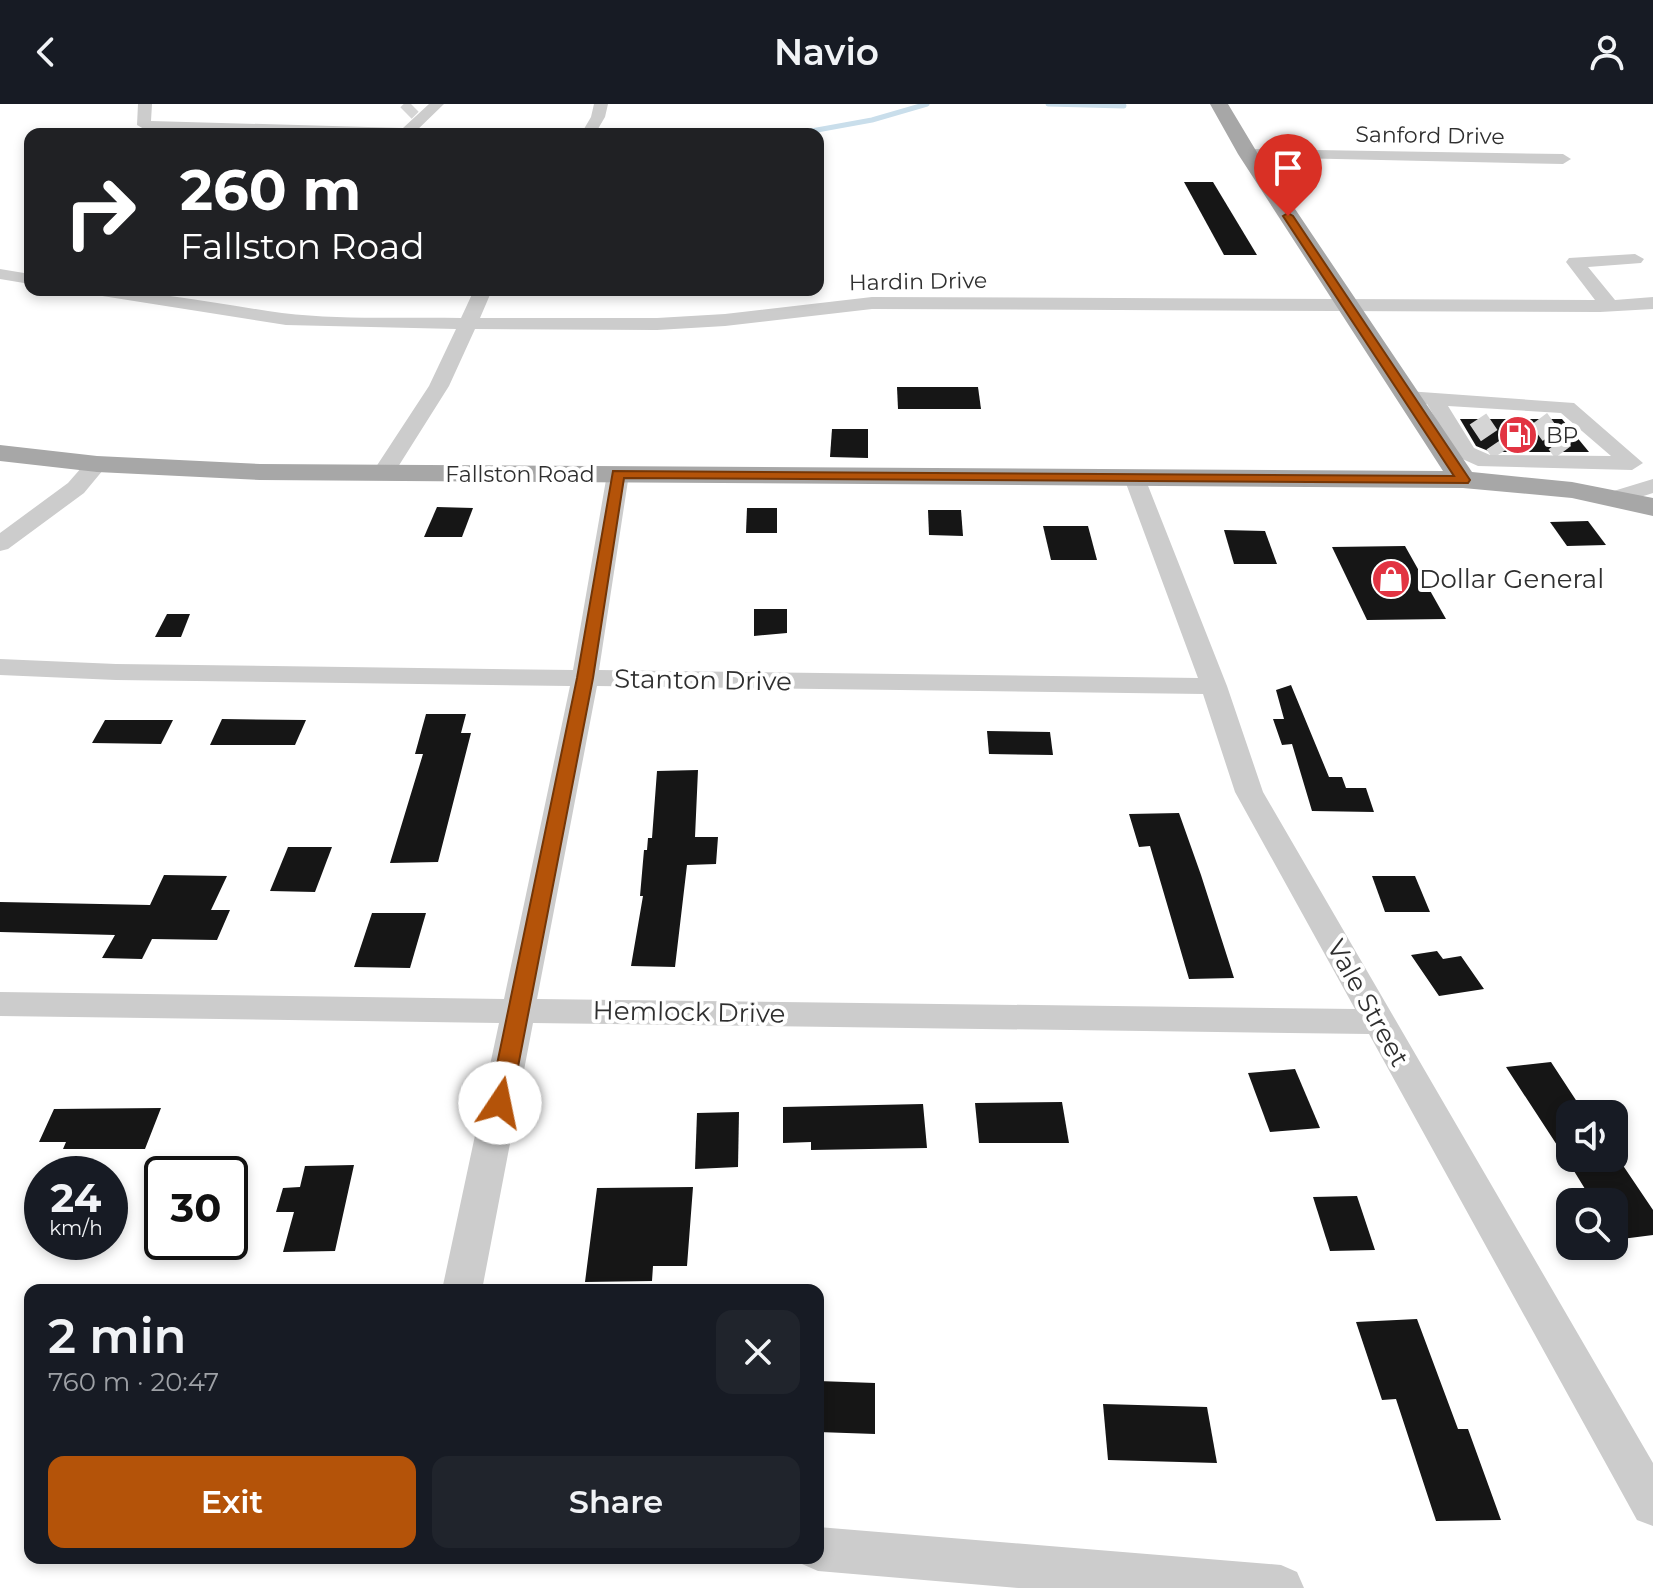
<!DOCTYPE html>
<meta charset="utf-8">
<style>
body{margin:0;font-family:Montserrat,sans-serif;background:#20242c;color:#f1f3f6;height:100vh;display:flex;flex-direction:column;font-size:30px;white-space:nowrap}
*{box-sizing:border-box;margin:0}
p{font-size:26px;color:#9ea1a6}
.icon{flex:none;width:44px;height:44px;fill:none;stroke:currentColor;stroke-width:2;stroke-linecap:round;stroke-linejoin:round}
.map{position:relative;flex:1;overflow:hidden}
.drawer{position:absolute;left:24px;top:1180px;width:800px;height:280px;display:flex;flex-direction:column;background:#171b24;border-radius:16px;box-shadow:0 4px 12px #0003}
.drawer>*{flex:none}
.banner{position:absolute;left:24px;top:24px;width:800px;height:168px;border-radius:16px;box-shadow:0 4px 12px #0003;background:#202124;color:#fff;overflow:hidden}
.controls{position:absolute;left:1556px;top:996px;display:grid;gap:16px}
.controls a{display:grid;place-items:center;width:72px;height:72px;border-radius:16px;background:#171b24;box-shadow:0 4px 12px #0003;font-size:40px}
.speed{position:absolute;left:24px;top:1052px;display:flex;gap:16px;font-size:40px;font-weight:700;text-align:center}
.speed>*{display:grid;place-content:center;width:104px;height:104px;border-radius:50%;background:#171b24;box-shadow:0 4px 12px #0003;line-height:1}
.speed small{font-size:20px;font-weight:400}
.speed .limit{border:4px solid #111;border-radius:12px;background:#fff;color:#111}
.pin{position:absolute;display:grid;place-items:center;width:68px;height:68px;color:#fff;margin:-82px -34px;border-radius:50% 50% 50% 0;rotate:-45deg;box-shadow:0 0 8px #0007}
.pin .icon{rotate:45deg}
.me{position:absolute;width:88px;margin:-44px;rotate:11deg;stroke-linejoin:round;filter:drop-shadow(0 0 6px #0008)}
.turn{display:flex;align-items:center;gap:28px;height:168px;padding:0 24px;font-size:36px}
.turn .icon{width:104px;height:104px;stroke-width:2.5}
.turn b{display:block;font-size:56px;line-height:68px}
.round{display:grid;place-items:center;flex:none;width:84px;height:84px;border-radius:16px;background:#20242c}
.overview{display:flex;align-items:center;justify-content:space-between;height:136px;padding:0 24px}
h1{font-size:48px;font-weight:600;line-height:60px}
.primary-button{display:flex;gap:16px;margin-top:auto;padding:16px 24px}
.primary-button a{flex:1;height:92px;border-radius:16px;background:#b45309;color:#fff;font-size:32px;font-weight:600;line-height:92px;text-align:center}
.primary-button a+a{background:#20242c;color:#f1f3f6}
header{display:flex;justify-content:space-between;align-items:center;height:104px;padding:0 24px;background:#171b24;font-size:36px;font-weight:600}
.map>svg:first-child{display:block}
</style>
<header><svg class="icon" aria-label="back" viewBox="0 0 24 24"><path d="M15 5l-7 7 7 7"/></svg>Navio<svg class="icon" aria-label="person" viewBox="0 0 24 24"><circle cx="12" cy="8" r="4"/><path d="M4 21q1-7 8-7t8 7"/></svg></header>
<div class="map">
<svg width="1653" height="1484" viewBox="0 0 1653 1484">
<rect width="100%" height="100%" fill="#fff"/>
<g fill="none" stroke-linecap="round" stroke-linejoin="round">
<!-- stream -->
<g stroke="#c9deeb" stroke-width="5">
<path d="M1048 0 1124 2"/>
<path d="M795 30 872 16 927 0"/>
</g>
</g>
<!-- building -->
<g fill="#161616">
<path d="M1184 78H1213L1257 151H1224Z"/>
<path d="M897 283H978L981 305H898Z"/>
<path d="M1460 315H1562L1589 348H1491L1476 342Z"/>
<path d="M832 325H868V354L830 353Z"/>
<path d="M437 403 473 404 462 433H424Z"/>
<path d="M747 404H777V429H746Z"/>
<path d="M928 406H961L963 432 929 431Z"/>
<path d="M1588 417 1606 441 1567 442 1550 418Z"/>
<path d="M1043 422H1088L1097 456H1051Z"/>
<path d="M1224 426 1265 427 1277 460H1234Z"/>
<path d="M1405 442 1446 515 1367 516 1332 443Z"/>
<path d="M754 505H787V529L754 532Z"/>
<path d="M167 510H190L181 533H155Z"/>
<path d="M1291 581 1329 673H1342L1346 684H1366L1374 708 1312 707 1292 640 1282 641 1273 615H1284L1276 586Z"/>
<path d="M426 610H466L461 629H471L438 758 390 759 423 650H415Z"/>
<path d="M222 615 306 616 295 641H210Z"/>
<path d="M105 616H173L161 640 92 639Z"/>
<path d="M987 627 1050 628 1053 651 989 650Z"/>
<path d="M698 666 695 733H718L716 760 687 761 675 863 631 862 643 792H640L644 746H647L648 734H652L657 667Z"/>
<path d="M1179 709 1201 771 1234 874 1189 875 1150 742 1139 743 1129 710Z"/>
<path d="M288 743H332L315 788 270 787Z"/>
<path d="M164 771 227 772 211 806H230L217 836 152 835 142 855 102 854 115 831 0 828V798L150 801Z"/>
<path d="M1372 772H1415L1430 808H1385Z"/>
<path d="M372 809H426L410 864 354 863Z"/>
<path d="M1437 847 1443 855 1461 852 1484 885 1439 892 1411 851Z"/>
<path d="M1551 958 1585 1010H1570V1061L1506 963Z"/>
<path d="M1295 965 1320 1024 1270 1028 1248 969Z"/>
<path d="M1062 998 1069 1039H979L975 999Z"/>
<path d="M923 1000 927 1044 811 1046V1038L783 1039V1003Z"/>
<path d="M161 1004 145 1045H63L66 1038H39L54 1005Z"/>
<path d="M739 1008 738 1063 695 1065 697 1009Z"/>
<path d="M1622 1060 1653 1106V1131L1614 1136V1098H1593L1574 1067Z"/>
<path d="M354 1061 335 1147 283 1148 294 1108H276L283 1084 300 1083 305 1062Z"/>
<path d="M693 1083 687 1162H653L652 1177 585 1178 597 1084Z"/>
<path d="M1357 1092 1375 1146 1330 1147 1313 1093Z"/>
<path d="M1417 1215 1458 1325H1468L1501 1416 1436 1417 1396 1295 1382 1296 1356 1218Z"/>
<path d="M818 1277 875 1279V1330L818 1328Z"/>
<path d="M1103 1300 1207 1303 1217 1359 1108 1356Z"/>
</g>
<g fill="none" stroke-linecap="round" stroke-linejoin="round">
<!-- minor-tunnel-far1 -->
<path stroke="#d5d5d5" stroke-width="16" stroke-dasharray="16 8" stroke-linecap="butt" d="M406 9 413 2"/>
<!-- minor-tunnel -->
<g stroke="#d5d5d5" stroke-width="20" stroke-dasharray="20 10" stroke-linecap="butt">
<path d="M1478 315 1501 349"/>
<path d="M1539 315 1563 348"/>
</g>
<!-- minor -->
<g fill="#ccc" fill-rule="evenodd">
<path d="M138 0H152L151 17 403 24 429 0H444L413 30 144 25 137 21Z"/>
<path d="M594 0H608L605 13 595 30H581L591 13Z"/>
<path d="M1248 45 1563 50 1571 55 1563 60 1243 53V47Z"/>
<path d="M1635 150 1644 155 1641 159 1588 163 1615 196 1653 193V205L1600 208 872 205 725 222 657 226 475 225 449 282 391 374 383 376 372 369 429 282 456 225 286 221 96 191 87 186C153 186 217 200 282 209 341 216 402 213 461 214L474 186H492L480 214H657L725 210 872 193 1595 196 1566 158 1569 154Z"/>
<path d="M0 165 30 170V180L0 175Z"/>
<path d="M1407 287 1574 299 1643 359 1632 366 1478 362 1458 353 1427 300 1400 297 1397 293 1400 289ZM1448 302 1561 309 1611 352 1490 351 1474 344Z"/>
<path d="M97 353 108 360 84 389 8 445 0 447V429L68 379 89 355Z"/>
<path d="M618 363 629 370 599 566 1198 574 1124 374 1135 367 1143 369 1227 582 1263 688 1653 1359V1422L1637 1416 1369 930 533 919 482 1186H442L499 919 0 912V888L504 895 570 582 116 576 0 571V555L116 560 573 566 607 370ZM597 582 1203 590 1235 688 1355 905 537 895Z"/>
<path d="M1653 375V389L1615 401 1607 399 1604 394 1607 389Z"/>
<path d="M818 1423 1281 1461 1297 1468 1304 1484H1018L818 1467 802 1460 799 1454H818Z"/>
</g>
<!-- major -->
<path fill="#a7a7a7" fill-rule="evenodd" d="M1210 0H1228L1258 50 1472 368 1572 378 1653 394V412L1572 394 1463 384 260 376 97 368 0 357V341L97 352 260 360 1443 367 1238 50Z"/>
</g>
<!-- route -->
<path fill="#b45309" stroke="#753606" stroke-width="2" d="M1288 109 1293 112 1470 376 1468 379 624 374 593 574 511 999 507 1005 500 1007 492 1005 489 999 577 574 613 367 1454 372 1283 112Z"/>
<!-- icons -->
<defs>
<symbol id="fuel-disc" viewBox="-11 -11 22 22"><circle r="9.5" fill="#e23442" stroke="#fff"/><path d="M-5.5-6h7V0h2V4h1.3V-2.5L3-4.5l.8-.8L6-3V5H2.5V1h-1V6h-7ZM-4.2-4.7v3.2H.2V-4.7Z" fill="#fff"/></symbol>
<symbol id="shop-disc" viewBox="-11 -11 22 22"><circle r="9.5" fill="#e23442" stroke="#fff"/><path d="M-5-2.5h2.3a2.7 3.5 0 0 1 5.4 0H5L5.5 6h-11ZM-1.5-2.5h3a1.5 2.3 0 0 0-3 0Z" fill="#fff"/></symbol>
</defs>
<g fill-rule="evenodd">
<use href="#fuel-disc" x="1496" y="309" width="44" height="44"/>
<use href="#shop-disc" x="1369" y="453" width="44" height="44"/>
</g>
<g text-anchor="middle" stroke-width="8" stroke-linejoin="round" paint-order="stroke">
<!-- far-street labels -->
<g font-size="22" fill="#2f2f2f" stroke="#fff">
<text transform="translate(1430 31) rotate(1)" y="8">Sanford Drive</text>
<text transform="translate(918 177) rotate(-1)" y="8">Hardin Drive</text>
<text x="520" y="378">Fallston Road</text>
</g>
<!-- far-poi labels -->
<g font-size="22" fill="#2f2f2f" stroke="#fff" text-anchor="start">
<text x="1546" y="339">BP</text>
</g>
<!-- poi labels -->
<g font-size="26" fill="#2f2f2f" stroke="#fff" text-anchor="start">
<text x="1419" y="484">Dollar General</text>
</g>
<!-- street labels -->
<g font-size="26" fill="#2f2f2f" stroke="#fff">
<text transform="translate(703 576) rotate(1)" y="9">Stanton Drive</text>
<text transform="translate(1368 899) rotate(61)" y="9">Vale Street</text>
<text transform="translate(689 908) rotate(1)" y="9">Hemlock Drive</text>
</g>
</g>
</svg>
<div class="controls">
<a><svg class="icon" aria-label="sound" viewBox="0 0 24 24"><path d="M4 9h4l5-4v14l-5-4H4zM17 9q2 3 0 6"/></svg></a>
<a><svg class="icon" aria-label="search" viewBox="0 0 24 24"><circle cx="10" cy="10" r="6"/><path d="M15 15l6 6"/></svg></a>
</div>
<div class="speed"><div>24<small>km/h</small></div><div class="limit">30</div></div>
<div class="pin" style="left:1288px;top:112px;background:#d93025"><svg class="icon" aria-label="arrive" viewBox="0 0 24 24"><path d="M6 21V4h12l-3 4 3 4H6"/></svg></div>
<svg class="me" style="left:500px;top:999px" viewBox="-20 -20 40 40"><circle r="19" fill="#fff"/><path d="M0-13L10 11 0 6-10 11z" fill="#b45309"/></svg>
<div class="banner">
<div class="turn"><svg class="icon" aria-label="right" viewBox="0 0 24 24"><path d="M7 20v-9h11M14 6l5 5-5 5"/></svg><div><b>260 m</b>Fallston Road</div></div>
</div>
<section class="drawer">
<div class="overview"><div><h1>2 min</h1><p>760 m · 20:47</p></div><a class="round"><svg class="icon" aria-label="close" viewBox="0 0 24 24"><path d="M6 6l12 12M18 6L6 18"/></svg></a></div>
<div class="primary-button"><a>Exit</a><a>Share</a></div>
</section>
</div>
